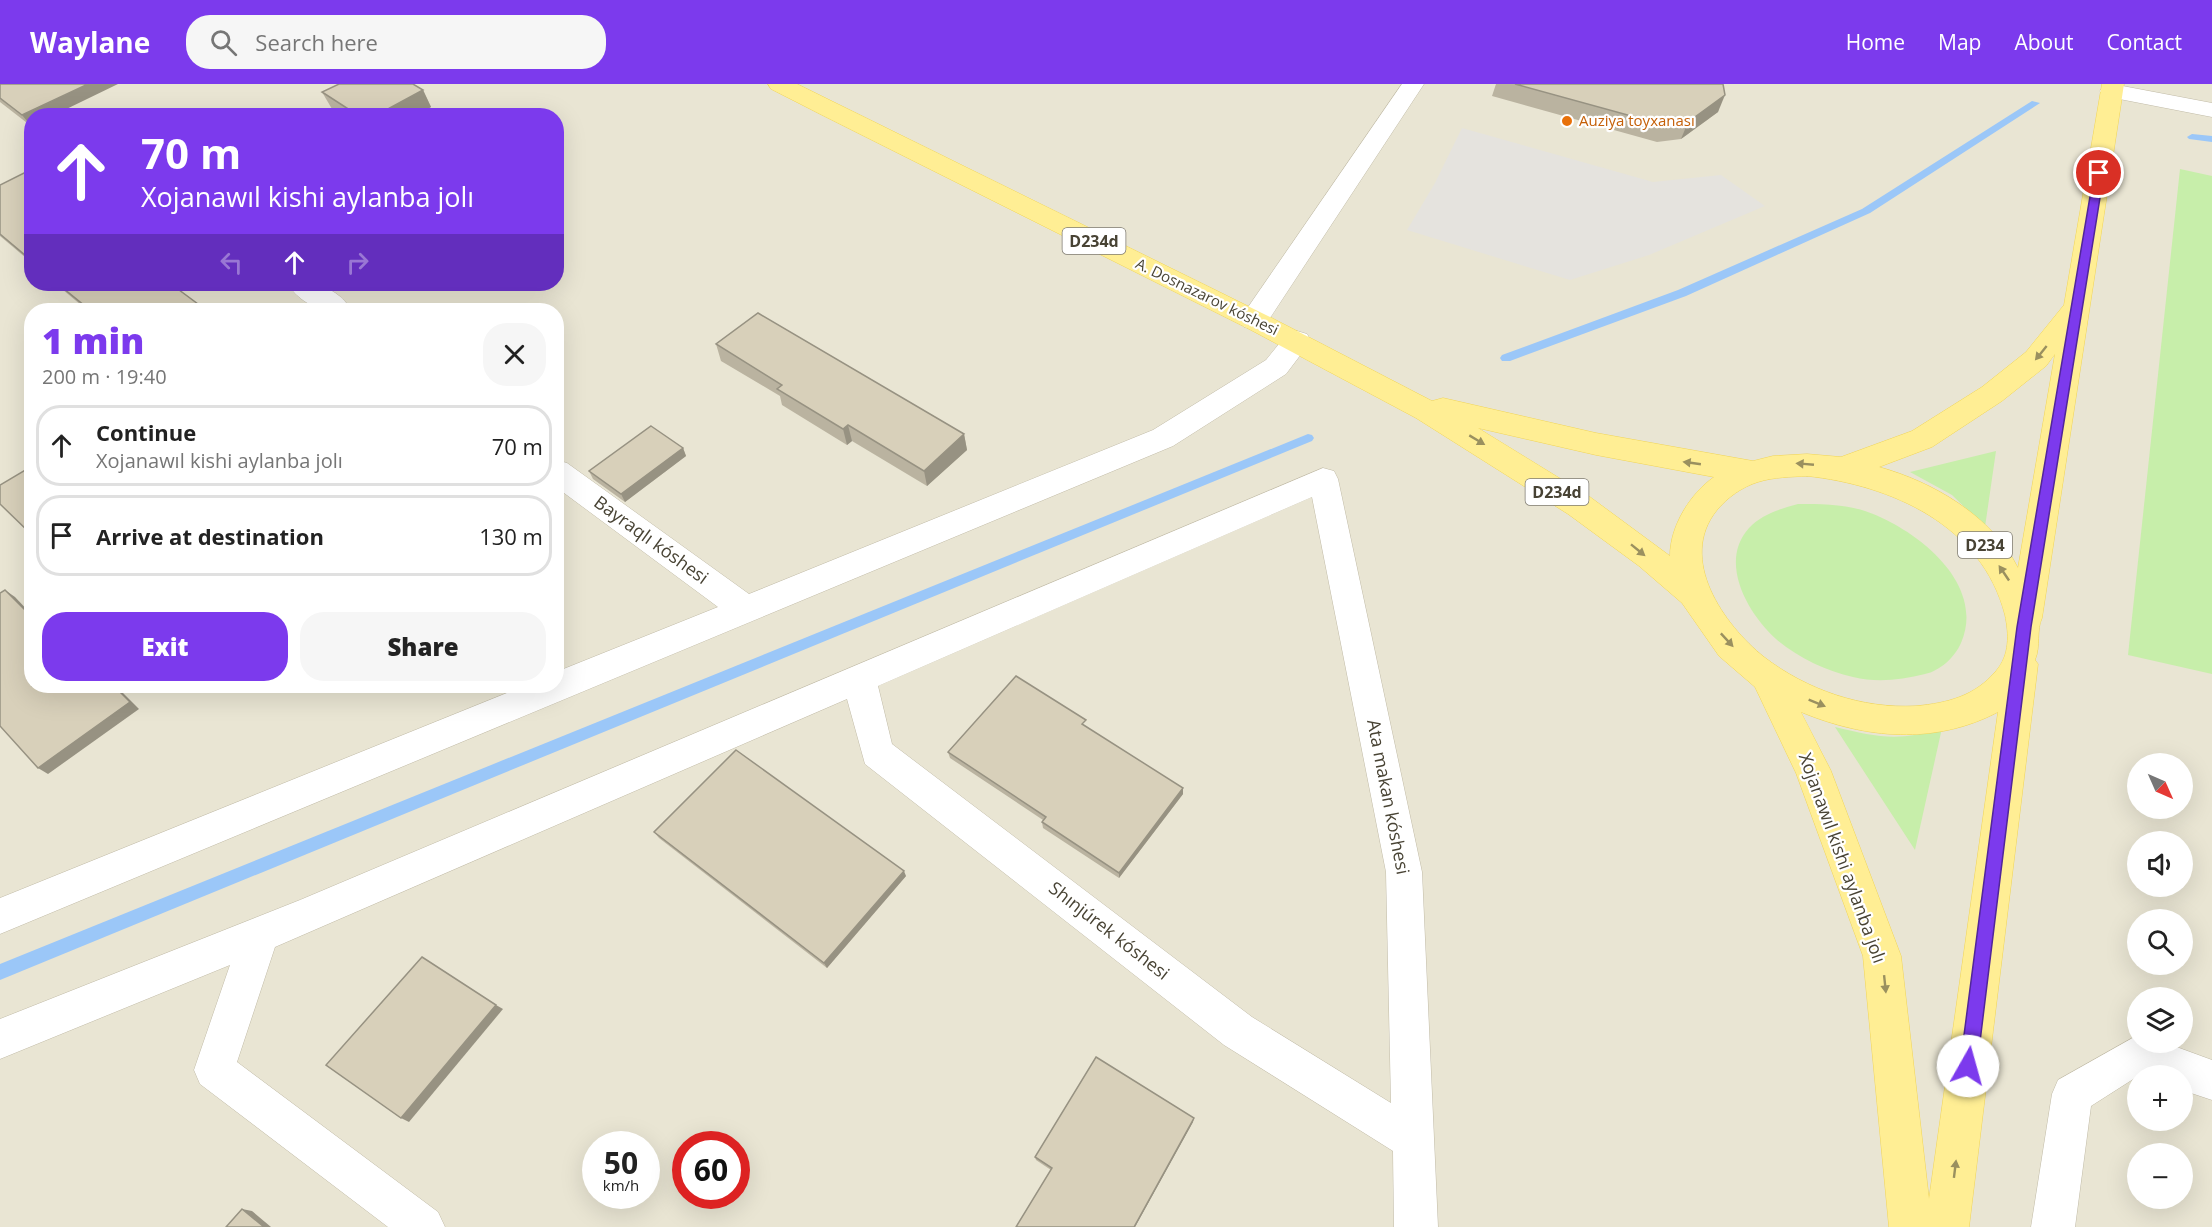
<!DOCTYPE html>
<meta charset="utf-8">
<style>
body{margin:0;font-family:"Open Sans",sans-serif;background:#f6f6f6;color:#222;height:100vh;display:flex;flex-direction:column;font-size:22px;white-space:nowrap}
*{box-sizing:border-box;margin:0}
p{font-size:20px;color:#767676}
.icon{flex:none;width:33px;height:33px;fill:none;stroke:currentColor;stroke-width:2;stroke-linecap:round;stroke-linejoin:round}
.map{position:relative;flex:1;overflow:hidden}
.details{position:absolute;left:24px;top:219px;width:540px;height:390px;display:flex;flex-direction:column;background:#fff;border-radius:24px;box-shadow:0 6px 24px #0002}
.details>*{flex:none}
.guide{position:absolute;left:24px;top:24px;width:540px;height:183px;border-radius:24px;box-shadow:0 6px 24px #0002;background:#7c3aed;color:#fff;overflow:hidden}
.needle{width:39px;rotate:135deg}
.controls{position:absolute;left:2127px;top:669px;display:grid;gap:12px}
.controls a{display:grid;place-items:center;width:66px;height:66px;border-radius:50%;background:#fff;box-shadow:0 6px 24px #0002;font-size:30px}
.speed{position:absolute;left:582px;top:1047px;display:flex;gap:12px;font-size:30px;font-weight:700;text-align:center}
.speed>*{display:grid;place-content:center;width:78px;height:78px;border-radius:50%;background:#fff;box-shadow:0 6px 24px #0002;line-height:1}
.speed small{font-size:15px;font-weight:400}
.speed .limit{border:9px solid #d22;background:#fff;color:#111}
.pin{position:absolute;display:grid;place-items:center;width:51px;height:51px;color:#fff;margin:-26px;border:3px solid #fff;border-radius:50%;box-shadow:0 2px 6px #0007}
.me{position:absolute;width:66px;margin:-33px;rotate:7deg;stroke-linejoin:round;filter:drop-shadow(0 0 4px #0008)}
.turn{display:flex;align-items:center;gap:21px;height:126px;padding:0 18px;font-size:27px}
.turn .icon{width:78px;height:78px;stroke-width:2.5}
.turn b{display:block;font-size:42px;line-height:51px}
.lanes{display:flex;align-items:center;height:57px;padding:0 18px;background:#0003;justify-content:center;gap:30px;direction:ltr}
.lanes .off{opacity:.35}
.round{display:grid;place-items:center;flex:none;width:63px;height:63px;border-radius:24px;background:#f6f6f6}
.overview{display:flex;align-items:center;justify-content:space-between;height:102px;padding:0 18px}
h1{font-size:36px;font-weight:800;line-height:45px;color:#7c3aed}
.button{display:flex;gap:12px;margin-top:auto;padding:12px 18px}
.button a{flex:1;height:69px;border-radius:24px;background:#7c3aed;color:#fff;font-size:24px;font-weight:800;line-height:69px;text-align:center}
.button a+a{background:#f6f6f6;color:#222}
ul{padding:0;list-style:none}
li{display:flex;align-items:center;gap:18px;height:81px;margin:0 12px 9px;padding:0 6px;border:3px solid #e0e0e0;border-radius:24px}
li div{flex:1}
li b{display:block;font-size:22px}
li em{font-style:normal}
header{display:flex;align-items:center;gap:36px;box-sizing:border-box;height:84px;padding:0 30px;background:#7c3aed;color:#fff}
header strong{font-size:28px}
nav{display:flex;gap:33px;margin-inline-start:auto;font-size:21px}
.search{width:420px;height:54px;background:#f6f6f6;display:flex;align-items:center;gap:15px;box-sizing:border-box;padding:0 21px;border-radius:24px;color:#767676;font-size:22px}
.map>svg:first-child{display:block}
</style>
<header>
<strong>Waylane</strong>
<div class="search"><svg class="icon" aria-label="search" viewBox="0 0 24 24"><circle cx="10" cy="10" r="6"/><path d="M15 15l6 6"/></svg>Search here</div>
<nav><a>Home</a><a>Map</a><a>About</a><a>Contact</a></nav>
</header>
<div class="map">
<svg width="2212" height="1143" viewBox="0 0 2212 1143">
<rect width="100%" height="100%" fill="#f5f2e6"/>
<!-- residential -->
<path fill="#e9e5d3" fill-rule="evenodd" d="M0 0H2212V1143H0ZM32 32H556V200H32ZM32 226H556V602H32ZM2138 680H2182V724H2138ZM2138 758H2182V802H2138ZM2138 836H2182V880H2138ZM2138 914H2182V958H2138ZM2138 992H2182V1036H2138ZM596 1060H646V1112H596ZM686 1060H736V1112H686ZM2138 1070H2182V1114H2138Z"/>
<!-- green -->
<g fill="#c7eeaa">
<path d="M2180 85 2212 92V590L2128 571Z"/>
<path d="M1996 367 1985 443 1952 411 1910 388Z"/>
<path d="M1798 420C1820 420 1843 420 1865 427 1915 444 1987 499 1961 559 1955 573 1940 587 1925 590 1901 596 1877 599 1853 593 1826 587 1797 573 1776 555 1748 530 1718 478 1749 444 1762 430 1780 425 1798 420Z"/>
<path d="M1835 643C1876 653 1900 658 1942 644L1915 766Z"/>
</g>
<!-- parking -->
<path fill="#e5e3de" d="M1462 44 1653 98 1721 91 1765 122 1649 171 1570 196 1407 146 1435 99Z"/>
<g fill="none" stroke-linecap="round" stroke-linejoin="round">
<!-- stream -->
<g fill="#9bc7f8" fill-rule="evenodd">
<path d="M2032 17 2040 19 1870 129 1686 212 1510 277H1502L1500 274 1502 271 1678 206 1862 125Z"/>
<path d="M2192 50 2212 52V58L2189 55 2187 53Z"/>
<path d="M1308 350 1312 351 1314 354 1312 357 0 896V880Z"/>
</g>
<defs>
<g id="minor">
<path d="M1402 0H1424L1264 243 1254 245 1244 243 1240 236 1244 229Z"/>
<path d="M2112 0 2212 19V33L2104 12 2100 7 2104 2Z"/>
<path d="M288 200C312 197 338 203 351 226 327 229 302 223 288 200Z"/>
<path d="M1297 247 1307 250 1311 257 1286 290 1173 362 0 850V814L524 602H556V588L718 523 556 403V376L567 379 749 510 1153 346 1266 276 1287 250Z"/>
<path d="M1323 384 1334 387 1338 395 1422 788 1438 1143H1394L1393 1067 1224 961 865 680 847 615 275 863 237 978 438 1128 445 1143H388L200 1000 194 986 230 881 0 975V935L300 816ZM1312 413 1386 788 1391 1019 1252 933 892 660 878 602Z"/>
<path d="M2138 951V958H2163L2212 976V1016L2182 1006V992H2138L2091 1022 2075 1143H2031L2052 1010 2058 996Z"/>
</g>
<path id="major" d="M768 0H797L1268 232 1432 317 1443 314 1596 349 1753 377 1773 372 1807 370 1841 373 1912 347 1982 303 2026 268 2064 221 2102 0H2124L2042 534C2036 546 2041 562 2035 576L2038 580 1969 1143H1889L1863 872 1796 689 1755 603 1719 572 1682 519 1639 482 1568 430 1416 334 1249 245 820 30 771 5ZM2055 270 2018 484C1992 432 1933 398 1879 383L1932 363 2002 317 2046 282ZM1478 344 1596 371 1714 393C1690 410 1670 442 1670 472L1590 413ZM1807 392C1891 401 1982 441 2005 531 2009 550 2010 571 1996 587 1975 612 1948 619 1916 622 1862 625 1807 606 1764 573 1724 541 1677 475 1717 426 1728 413 1742 403 1758 398 1774 393 1791 393 1807 392ZM1801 628C1866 655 1935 661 1998 628L1929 1115 1901 872 1831 687Z"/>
</defs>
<!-- minor casing -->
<use href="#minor" stroke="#c1bba7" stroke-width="1"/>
<!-- major casing -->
<use href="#major" stroke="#f1d557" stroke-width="1"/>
<!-- minor -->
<use href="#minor" fill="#fff" fill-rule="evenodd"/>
<!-- major -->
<use href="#major" fill="#ffee94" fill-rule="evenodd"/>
</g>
<!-- wall -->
<g fill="#bab3a0">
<path d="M0 0 31 42 0 18Z"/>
<path d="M1496 0H1723L1718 28 1681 55 1657 58 1492 12Z"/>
<path d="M423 6 431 23 415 32H342L332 25 322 8Z"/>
<path d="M32 85V179L0 152V101Z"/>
<path d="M56 200H171L206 226H87Z"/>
<path d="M716 260 964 350 967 366 927 402 852 357 847 361 782 321 780 312 721 277Z"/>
<path d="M683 364 686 372 625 418 593 395 589 387Z"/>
<path d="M1086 643 1183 710 1119 794 1043 744 1042 738 1043 736 950 674 948 668Z"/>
<path d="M654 748 906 792 827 884 659 754Z"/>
<path d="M1193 1038 1135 1143H1016L1051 1086 1036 1076 1035 1073Z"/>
</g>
<!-- shaded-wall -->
<g fill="#979282">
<path d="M88 0H118L52 32H32V41L31 42 22 31Z"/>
<path d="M423 6 431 23 415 32H375Z"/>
<path d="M1725 11 1718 28 1681 55 1688 38Z"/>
<path d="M556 88 564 105 556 109Z"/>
<path d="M848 341 852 357 847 361 843 345Z"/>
<path d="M964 350 967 366 927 402 924 387Z"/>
<path d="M683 364 686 372 625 418 621 410Z"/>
<path d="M5 506 15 513 32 531V533Z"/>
<path d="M114 602H116L139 625 48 690 38 684Z"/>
<path d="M1183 704V710L1119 794V789Z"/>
<path d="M904 787 906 792 827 884 824 879Z"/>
<path d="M496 921 503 925 409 1038 401 1034Z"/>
<path d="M1194 1034 1193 1038 1135 1143H1134Z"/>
<path d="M242 1125 252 1127 271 1143H264Z"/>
</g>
<!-- building -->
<g fill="#d8d0ba" stroke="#979282" stroke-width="1.5">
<path d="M0 0H88L22 31 0 14Z"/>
<path d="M339 0H413L423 6 375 32H359L322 8Z"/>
<path d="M1515 0H1723L1725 11 1688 38 1664 41Z"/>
<path d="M32 85V177L0 150V101Z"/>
<path d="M58 200H171L206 226H90Z"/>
<path d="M758 229 964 350 924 387 848 341 843 345 777 305 782 301 716 260Z"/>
<path d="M651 342 683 364 621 410 589 387Z"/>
<path d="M32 382V451L0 420V401Z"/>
<path d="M5 506 32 533V602H114L130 618 38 684 0 642V509Z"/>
<path d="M1016 592 1086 636 1082 640 1183 704 1119 789 1042 738 1046 733 948 668Z"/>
<path d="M736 666 904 787 824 879 654 748Z"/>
<path d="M422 873 496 921 401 1034 326 981Z"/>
<path d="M1096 973 1194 1034 1134 1143H1016L1052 1084 1035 1073Z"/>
<path d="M242 1125 264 1143H226Z"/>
</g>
<!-- one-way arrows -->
<defs><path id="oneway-solid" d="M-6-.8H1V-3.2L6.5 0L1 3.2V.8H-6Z" transform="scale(1.5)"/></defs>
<g fill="#9a905f">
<use href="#oneway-solid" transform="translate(2041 269) rotate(129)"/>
<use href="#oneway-solid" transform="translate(1477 356) rotate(31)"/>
<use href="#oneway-solid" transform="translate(1692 379) rotate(-172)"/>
<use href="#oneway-solid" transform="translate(1805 380) rotate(-175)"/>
<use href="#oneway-solid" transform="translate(1638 466) rotate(39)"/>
<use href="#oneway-solid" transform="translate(2004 489) rotate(-124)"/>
<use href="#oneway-solid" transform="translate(1727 556) rotate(47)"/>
<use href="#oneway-solid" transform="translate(1817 619) rotate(22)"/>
<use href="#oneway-solid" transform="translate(1885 900) rotate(84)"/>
<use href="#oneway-solid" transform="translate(1955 1085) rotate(-83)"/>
</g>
<!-- route -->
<path fill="#7c3aed" stroke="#51269a" stroke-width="1.5" d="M2099 86 2104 89 2031 543 1977 982 1974 987 1968 990 1962 987 1960 982 2017 543 2094 89Z"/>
<!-- markers -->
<circle fill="#e8710a" stroke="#fff" stroke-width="2" cx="1567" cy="37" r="6"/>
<g text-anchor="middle" stroke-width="4.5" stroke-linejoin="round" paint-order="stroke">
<!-- far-food labels -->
<g font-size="15" fill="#c56008" stroke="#fff" text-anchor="start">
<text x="1579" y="42">Auziya toyxanası</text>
</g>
<!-- far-street labels -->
<g font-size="15" fill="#484334" stroke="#fff">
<text transform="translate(1207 213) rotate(26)" y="5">A. Dosnazarov kóshesi</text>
</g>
<!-- shield labels -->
<g fill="#fff" stroke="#7f7b71" stroke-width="1.5">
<rect x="1062.5" y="144" width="63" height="26" rx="4.5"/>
<rect x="1525.5" y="395" width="63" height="26" rx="4.5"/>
<rect x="1958" y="448" width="54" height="26" rx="4.5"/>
</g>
<g font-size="16" font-weight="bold" fill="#484334">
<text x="1094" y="163">D234d</text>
<text x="1557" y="414">D234d</text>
<text x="1985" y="467">D234</text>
</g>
<!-- street labels -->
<g font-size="18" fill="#484334" stroke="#fff">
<text transform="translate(651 456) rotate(36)" y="6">Bayraqlı kóshesi</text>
<text transform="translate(1388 713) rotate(79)" y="6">Ata makan kóshesi</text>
<text transform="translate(1842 774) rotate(70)" y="6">Xojanawıl kishi aylanba jolı</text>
<text transform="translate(1109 847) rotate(38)" y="6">Shınjúrek kóshesi</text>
</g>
</g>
</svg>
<div class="controls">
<a><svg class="needle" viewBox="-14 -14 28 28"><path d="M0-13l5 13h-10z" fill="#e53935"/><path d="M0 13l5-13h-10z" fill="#767676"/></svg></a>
<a><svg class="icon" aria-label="sound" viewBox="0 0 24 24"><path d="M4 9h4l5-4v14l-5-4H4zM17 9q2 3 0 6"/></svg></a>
<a><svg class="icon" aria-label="search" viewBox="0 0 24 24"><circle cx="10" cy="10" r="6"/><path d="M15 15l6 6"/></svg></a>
<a><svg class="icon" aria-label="layers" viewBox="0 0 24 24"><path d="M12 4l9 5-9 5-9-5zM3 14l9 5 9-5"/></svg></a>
<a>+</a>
<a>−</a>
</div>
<div class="speed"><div>50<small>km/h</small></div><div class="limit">60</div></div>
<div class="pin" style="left:2099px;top:89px;background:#d93025"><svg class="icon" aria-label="arrive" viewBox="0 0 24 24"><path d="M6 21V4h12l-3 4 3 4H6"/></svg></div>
<svg class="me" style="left:1968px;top:982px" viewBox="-20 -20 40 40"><circle r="19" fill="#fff"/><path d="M0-13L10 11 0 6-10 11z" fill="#7c3aed"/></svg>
<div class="guide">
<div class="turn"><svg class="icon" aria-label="ahead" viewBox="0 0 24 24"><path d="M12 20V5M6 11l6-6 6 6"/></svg><div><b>70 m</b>Xojanawıl kishi aylanba jolı</div></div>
<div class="lanes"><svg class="icon off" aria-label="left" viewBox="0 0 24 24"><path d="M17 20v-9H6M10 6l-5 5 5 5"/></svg><svg class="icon" aria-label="ahead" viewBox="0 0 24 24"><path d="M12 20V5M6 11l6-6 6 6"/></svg><svg class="icon off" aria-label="right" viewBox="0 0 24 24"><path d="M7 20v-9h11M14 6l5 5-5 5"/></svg></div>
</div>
<section class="details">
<div class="overview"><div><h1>1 min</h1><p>200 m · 19:40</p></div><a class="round"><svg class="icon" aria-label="close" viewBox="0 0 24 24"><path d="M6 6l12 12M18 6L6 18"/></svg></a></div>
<ul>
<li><svg class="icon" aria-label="ahead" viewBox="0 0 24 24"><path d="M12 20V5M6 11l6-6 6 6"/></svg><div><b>Continue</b><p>Xojanawıl kishi aylanba jolı</p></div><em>70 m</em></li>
<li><svg class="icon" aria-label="arrive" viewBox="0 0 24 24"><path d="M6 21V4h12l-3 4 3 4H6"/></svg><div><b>Arrive at destination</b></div><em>130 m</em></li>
</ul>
<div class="button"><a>Exit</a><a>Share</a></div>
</section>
</div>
